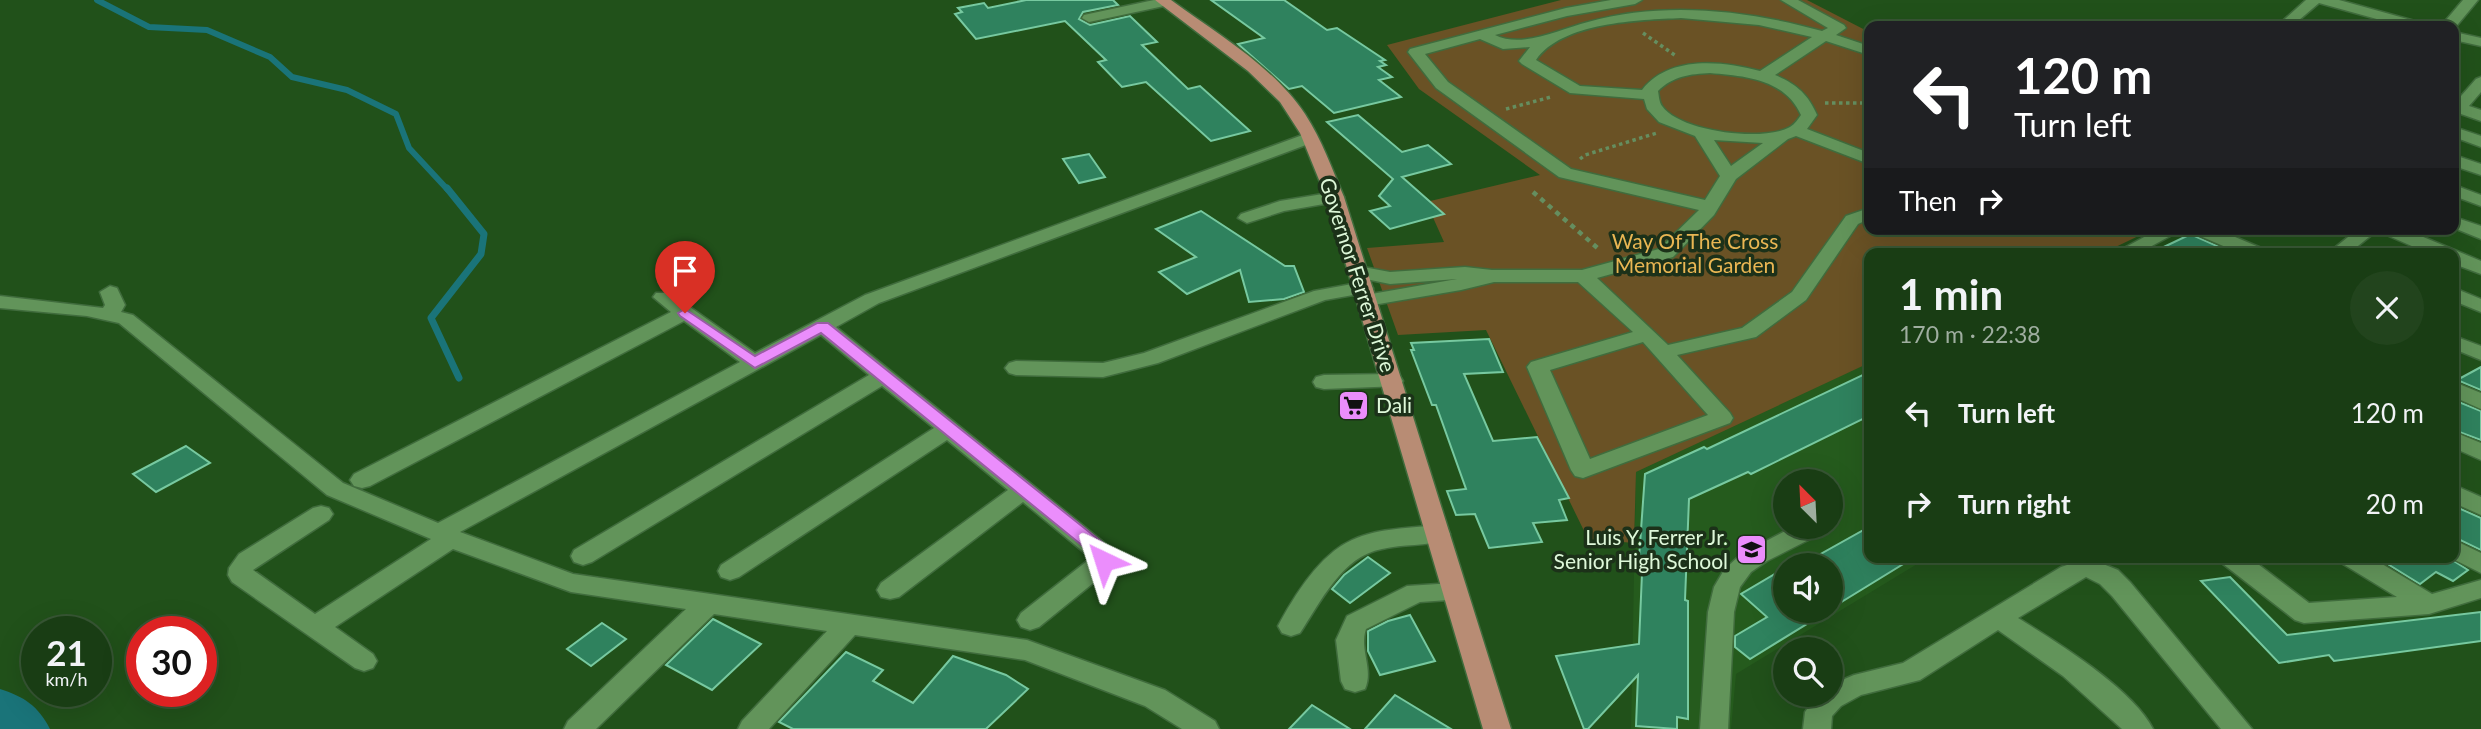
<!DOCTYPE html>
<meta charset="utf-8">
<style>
body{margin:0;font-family:Lato,sans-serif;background:#22441d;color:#f1f3f6;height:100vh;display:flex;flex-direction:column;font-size:26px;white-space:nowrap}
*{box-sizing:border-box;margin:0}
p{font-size:23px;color:#9faea0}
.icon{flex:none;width:38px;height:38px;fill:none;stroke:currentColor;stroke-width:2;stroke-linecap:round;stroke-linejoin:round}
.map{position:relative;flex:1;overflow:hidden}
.sheet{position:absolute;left:1864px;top:248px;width:595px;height:315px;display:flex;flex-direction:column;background:#193d14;border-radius:14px;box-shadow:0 7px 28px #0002,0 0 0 2px #375634}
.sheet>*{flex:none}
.guide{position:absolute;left:1864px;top:21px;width:595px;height:214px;border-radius:14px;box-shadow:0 7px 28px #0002,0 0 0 2px #375634;background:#202124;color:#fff;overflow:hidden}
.needle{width:46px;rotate:336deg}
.tools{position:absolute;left:1773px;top:469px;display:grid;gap:14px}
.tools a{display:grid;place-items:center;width:70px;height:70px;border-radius:50%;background:#193d14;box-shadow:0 7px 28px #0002,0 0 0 2px #375634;font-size:35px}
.speed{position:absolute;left:21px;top:616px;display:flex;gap:14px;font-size:35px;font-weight:700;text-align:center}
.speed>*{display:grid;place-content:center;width:91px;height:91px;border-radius:50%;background:#193d14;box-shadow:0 7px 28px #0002,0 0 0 2px #375634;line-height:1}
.speed small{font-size:18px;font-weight:400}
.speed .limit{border:10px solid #d22;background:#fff;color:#111}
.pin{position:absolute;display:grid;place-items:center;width:60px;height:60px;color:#fff;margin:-72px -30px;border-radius:50% 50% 50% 0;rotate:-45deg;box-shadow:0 0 7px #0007}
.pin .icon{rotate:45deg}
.me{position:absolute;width:77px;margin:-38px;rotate:319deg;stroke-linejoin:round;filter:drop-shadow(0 0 5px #0008)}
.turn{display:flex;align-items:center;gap:24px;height:147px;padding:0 35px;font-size:32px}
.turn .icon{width:91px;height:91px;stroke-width:2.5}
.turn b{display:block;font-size:49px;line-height:60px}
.then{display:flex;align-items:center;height:66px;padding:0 35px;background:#0003;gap:14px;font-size:26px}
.round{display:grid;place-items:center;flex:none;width:74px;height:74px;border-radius:37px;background:#22441d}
.headline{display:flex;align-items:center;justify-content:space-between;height:119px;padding:0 35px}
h1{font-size:42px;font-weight:700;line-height:52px}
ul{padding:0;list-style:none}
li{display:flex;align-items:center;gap:21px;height:91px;padding:0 35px}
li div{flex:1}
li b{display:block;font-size:26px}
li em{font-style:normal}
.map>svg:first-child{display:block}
</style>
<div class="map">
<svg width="2481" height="729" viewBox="0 0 2481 729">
<rect width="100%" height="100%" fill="#21511a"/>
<!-- built -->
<path fill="#255b1d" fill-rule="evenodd" d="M1864 365 1869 368V558H1927L1736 674 1731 729H1631L1636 472ZM1785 481H1830V527H1785ZM1785 565H1830V611H1785Z"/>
<!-- green -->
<path fill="#6a5225" d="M1561 0H1807L1869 32V229H2153L2101 254H1869V363L1636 472 1634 543 1588 539 1486 330 1398 335 1367 248 1444 242 1426 202 1540 175 1419 89 1387 45Z"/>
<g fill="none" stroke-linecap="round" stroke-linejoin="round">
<!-- stream-far1 -->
<path stroke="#1a7479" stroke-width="6" d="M97 0 149 27 207 30 270 57 292 77 347 90 396 114 409 148 448 190"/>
<!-- stream -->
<path stroke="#1a7479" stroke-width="7" d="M447 188 484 234 481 254 431 318 459 378"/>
<!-- river -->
<path fill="#1a7479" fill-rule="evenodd" d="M0 689C25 697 38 706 50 729H0Z"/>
</g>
<!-- building -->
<g fill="#2f825e" stroke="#77c9a0" stroke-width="2">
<path d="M1026 0H1113L1118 5 1083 12 1079 19 1090 25 1130 16 1157 42 1142 45 1188 89 1200 86 1250 131 1211 141 1146 82 1122 87 1098 62 1106 60 1065 21 976 39 955 14 962 12 958 8 984 3 988 8Z"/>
<path d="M1211 0H1284L1327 30 1337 28 1385 60 1380 61 1386 65 1378 67 1392 77 1379 80 1401 97 1334 113 1302 86 1289 89 1238 44 1264 38Z"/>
<path d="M1358 115 1402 152 1428 145 1451 164 1402 177 1444 214 1390 229 1370 211 1390 206 1379 196 1393 179 1327 122Z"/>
<path d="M1089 154 1105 177 1079 183 1063 159Z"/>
<path d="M1201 211 1285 266H1294L1304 292 1284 299 1249 302 1240 270 1187 294 1159 272 1196 257 1156 229Z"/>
<path d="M2191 234 2192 235 2235 254H2149Z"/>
<path d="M1489 339 1503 372 1464 374 1493 441 1537 437 1569 498 1559 500 1567 520 1533 523 1542 542 1489 548 1475 514 1456 515 1447 491 1466 489 1436 405H1432L1411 350H1414L1411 343Z"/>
<path d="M2481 367V390L2457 380Z"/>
<path d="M1869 372V416L1751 474 1748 472 1689 499 1685 600 1688 601V719L1677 717V729L1636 726 1638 675 1588 729H1584L1556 656 1639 644 1642 573 1638 572 1645 474 1704 447 1707 449Z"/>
<path d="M2454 400 2481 411V440L2454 430Z"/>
<path d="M186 446 210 463 156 492 133 474Z"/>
<path d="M2454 506 2481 518V550L2454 537Z"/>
<path d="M1869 527V558H1913L1830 609V565H1801Z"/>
<path d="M1368 557 1390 573 1350 603 1332 589 1344 575Z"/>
<path d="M2378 558H2449L2468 570 2453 581 2436 572 2420 584Z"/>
<path d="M1785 568V611H1828L1750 659 1735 647V636L1767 617 1741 594Z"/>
<path d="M2230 577 2287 635 2481 612V641L2334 661 2329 655 2279 663 2201 581Z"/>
<path d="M1410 615 1435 661 1380 675 1368 651V631L1388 621Z"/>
<path d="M713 619 761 644 712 690 666 665Z"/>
<path d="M602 623 626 639 591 666 567 649Z"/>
<path d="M846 652 883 670 873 681 913 703 953 656 1006 675 1028 689 986 729H793L779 722Z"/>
<path d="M1395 695 1451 729H1365Z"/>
<path d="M1312 705 1350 729H1289Z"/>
</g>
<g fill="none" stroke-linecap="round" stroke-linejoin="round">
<defs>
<g id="minor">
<path d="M1154 0 1171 2 1164 6 1089 22 1082 18 1084 15Z"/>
<path d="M1611 0H1642L1635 4 1567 16 1495 35C1522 49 1560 29 1588 22 1664 1 1746 10 1822 31L1828 28 1781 0H1798L1844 25 1846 28 1836 35 1869 46V55L1826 41 1775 75C1796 84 1808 94 1817 115L1807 129 1869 153V164L1796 136 1788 139 1736 179 1714 215 1673 257 1597 278 1668 345 1742 328 1792 292 1846 216 1869 208V219L1858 224 1806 300 1756 337 1677 355 1730 413 1733 418 1730 423 1583 478 1575 476 1571 470 1527 367 1531 362 1633 332 1578 282H1494L1461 290 1367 306 1360 304 1357 300 1360 296 1457 279 1390 284 1351 276 1348 272 1358 266 1390 272 1465 267 1492 270H1582L1659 249 1699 210 1559 177 1436 88 1408 52 1410 49 1566 8ZM1681 18 1759 25 1812 37 1760 71C1722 61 1669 55 1642 90L1580 86 1536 60C1562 22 1639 20 1681 18ZM1480 39 1503 49 1530 47 1519 61 1522 64 1570 93 1644 99 1647 109 1659 122 1695 136 1720 176 1705 200 1571 169 1448 82 1425 54ZM1710 73C1745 76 1785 79 1801 115 1798 119 1795 124 1790 127 1764 142 1680 132 1662 106 1659 102 1659 96 1658 91 1673 76 1690 74 1710 73ZM1714 140 1763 143 1731 166ZM1643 342 1708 415 1590 459 1550 370Z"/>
<path d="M2306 0H2339L2422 23 2424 26H2402L2319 3 2292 26H2277Z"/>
<path d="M2463 0H2478L2454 29V26H2441Z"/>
<path d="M2454 32 2481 38V46L2454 40Z"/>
<path d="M2481 77V92L2469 106 2481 110V121L2461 114 2454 118V104L2476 79Z"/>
<path d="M2454 127 2481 136V147L2454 137Z"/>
<path d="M1308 133 1314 134 1316 138 1314 142 879 303 836 327 1112 549 1116 561 1113 567 1039 627 1030 630 1021 627 1017 620 1021 613 1091 558 1023 502 899 597 890 599 881 597 877 590 881 583 1008 490 947 440 739 577 730 580 721 577 718 571 721 565 934 428 882 386 592 562 583 565 574 562 571 556 574 550 869 375 821 335 460 532 573 574 1027 640 1165 690 1215 721 1219 729H1182L1145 706 1025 660 855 635 769 729H738L742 721 827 631 714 614 596 729H564L568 721 686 609 571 592 453 549 335 627 373 654 377 661 373 668 364 671 355 668 232 582 228 575 229 568 239 554 313 508 321 506 329 508 333 514 329 520 253 570 315 614 431 539 327 495 119 323 87 316 0 308V296L103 308 105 305 100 292 110 286 117 288 125 305 121 312 133 315 343 483 438 523 740 362 684 321 370 486 362 488 354 486 350 480 354 474 671 312 653 297 656 293H670L755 353 865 295Z"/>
<path d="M2454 155 2481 164V175L2454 166Z"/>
<path d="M2454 185 2481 195V206L2454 196Z"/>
<path d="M1335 192 1344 197 1341 201 1284 211 1247 223 1238 218 1241 214 1280 201Z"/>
<path d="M2454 217 2481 226V239L2454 228Z"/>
<path d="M2159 229H2183L2137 254H2113Z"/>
<path d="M2190 229H2216L2266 250 2268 254H2242L2193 233Z"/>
<path d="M2358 229H2404L2481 261V274L2454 264V254H2430L2382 233 2379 229 2348 254H2327Z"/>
<path d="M1363 282 1373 288 1370 292 1325 300 1158 363 1103 377 1016 375 1009 373 1005 368 1009 363 1016 361 1103 363 1144 353 1314 291Z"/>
<path d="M2454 288 2481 299V312L2454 301Z"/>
<path d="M2454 336 2481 346V360L2454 349Z"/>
<path d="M1392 374 1400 376 1403 381 1400 386 1324 389 1316 387 1313 382 1316 377 1324 375Z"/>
<path d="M2454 382 2481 393V409L2454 397Z"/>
<path d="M2454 432 2481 443V460L2454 448Z"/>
<path d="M2454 485 2481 497V515L2454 503Z"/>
<path d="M1438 525 1447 528 1450 534 1447 540C1426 546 1403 544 1382 549 1342 556 1320 603 1300 633L1291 636 1282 633 1278 626C1294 596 1320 554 1352 540 1378 528 1410 528 1438 525Z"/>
<path d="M1793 527H1825L1822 533 1767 561 1751 572 1740 587 1734 612 1728 729H1700L1708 612 1714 587 1724 570 1741 554Z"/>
<path d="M2454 540 2481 553V573L2451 558H2454Z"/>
<path d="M2088 558 2118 570 2130 582 2252 729H2221L2112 596 2100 584 2086 577 2018 618C2057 642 2133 689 2153 729H2122L2063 676 1998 630 1920 680 1861 695 1841 706 1832 716 1831 729H1803L1805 712 1817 695H1830V685L1854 675 1903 663 2061 567Z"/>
<path d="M2220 558H2250L2309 603 2397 597 2343 564 2340 558H2372L2432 594 2481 580V598L2429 614 2304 623 2295 620 2223 564Z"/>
<path d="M1454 583 1463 585 1467 592 1463 599 1420 602 1366 629C1359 649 1374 670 1365 689L1355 692 1345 689 1341 681 1336 640 1347 616 1407 586Z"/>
</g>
<path id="major" d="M1155 0H1171C1217 34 1273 66 1305 114 1322 140 1332 169 1344 197L1511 729H1483L1326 197 1300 133 1280 102 1248 71Z"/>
</defs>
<!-- minor casing -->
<use href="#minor" stroke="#406c3d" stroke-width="3"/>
<!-- major casing -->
<use href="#major" stroke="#406c3d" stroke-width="3"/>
<!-- path-far1 -->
<g stroke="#658e5f" stroke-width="3.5" stroke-dasharray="3.5 3.5" stroke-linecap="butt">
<path d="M1643 33 1676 56"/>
<path d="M1825 103H1869"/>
<path d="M1506 109 1551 97"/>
<path d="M1580 159 1585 155 1657 133"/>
</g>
<!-- path -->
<path stroke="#658e5f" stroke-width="4.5" stroke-dasharray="5 5" stroke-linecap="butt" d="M1533 192 1601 251"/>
<!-- minor -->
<use href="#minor" fill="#62945a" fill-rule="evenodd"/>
<!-- major -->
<use href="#major" fill="#b88c74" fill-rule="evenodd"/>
</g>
<!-- route -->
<path fill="#eb8dfc" stroke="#995ca4" stroke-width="2" d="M685 309 755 356 817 323H828L1103 543 1114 561 1111 566H1098L1090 552 821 333 755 368 680 316 678 313Z"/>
<!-- icons -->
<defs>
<symbol id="supermarket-square" viewBox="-11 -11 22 22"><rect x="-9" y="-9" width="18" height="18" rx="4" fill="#eb8dfc" stroke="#1c3119"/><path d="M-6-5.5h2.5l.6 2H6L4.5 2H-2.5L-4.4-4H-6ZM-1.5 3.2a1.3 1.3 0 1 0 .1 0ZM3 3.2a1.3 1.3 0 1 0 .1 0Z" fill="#111"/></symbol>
<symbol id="school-square" viewBox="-11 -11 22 22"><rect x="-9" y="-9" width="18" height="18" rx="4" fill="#eb8dfc" stroke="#1c3119"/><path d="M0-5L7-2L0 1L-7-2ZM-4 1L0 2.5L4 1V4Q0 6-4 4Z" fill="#111"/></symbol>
</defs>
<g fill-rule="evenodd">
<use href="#supermarket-square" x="1336" y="388" width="35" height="35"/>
<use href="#school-square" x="1734" y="532" width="35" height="35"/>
</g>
<g text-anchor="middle" stroke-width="7" stroke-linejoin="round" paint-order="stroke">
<!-- park labels -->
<g font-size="21" fill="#e9b653" stroke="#1c3119">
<text x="1695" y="249">Way Of The Cross<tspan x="1695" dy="24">Memorial Garden</tspan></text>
</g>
<!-- street labels -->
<g font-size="21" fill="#def8d9" stroke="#1c3119">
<text transform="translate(1357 275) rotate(72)" y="7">Governor Ferrer Drive</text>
</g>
<!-- poi labels -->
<g font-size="21" fill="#def8d9" stroke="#1c3119" text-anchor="start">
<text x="1376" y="413">Dali</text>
<text x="1728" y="545" text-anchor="end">Luis Y. Ferrer Jr.<tspan x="1728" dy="24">Senior High School</tspan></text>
</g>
</g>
</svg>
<div class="tools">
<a><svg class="needle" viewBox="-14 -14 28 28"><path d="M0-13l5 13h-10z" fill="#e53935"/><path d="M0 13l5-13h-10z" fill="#9faea0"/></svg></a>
<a><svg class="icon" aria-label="sound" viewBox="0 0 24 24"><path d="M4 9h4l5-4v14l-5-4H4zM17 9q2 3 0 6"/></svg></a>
<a><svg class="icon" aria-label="search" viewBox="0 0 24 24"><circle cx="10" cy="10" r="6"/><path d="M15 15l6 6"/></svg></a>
</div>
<div class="speed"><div>21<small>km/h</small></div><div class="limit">30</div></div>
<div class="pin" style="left:685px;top:313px;background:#d93025"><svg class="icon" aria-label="arrive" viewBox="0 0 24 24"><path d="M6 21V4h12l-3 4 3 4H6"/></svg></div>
<svg class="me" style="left:1104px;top:561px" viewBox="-20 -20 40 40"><path d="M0-17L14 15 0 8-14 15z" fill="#eb8dfc" stroke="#fff" stroke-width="4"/></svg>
<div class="guide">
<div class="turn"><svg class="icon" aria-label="left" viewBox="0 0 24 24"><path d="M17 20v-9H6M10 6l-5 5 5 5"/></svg><div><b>120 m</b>Turn left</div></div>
<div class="then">Then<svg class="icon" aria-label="right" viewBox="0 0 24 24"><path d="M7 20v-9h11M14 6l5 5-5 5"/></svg></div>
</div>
<section class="sheet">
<div class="headline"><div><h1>1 min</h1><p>170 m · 22:38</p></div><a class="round"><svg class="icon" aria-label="close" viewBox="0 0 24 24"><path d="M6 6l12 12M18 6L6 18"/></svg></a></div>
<ul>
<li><svg class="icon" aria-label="left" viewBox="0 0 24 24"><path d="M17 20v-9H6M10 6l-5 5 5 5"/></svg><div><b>Turn left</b></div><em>120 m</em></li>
<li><svg class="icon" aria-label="right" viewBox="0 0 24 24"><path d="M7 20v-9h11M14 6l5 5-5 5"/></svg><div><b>Turn right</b></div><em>20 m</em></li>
</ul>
</section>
</div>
